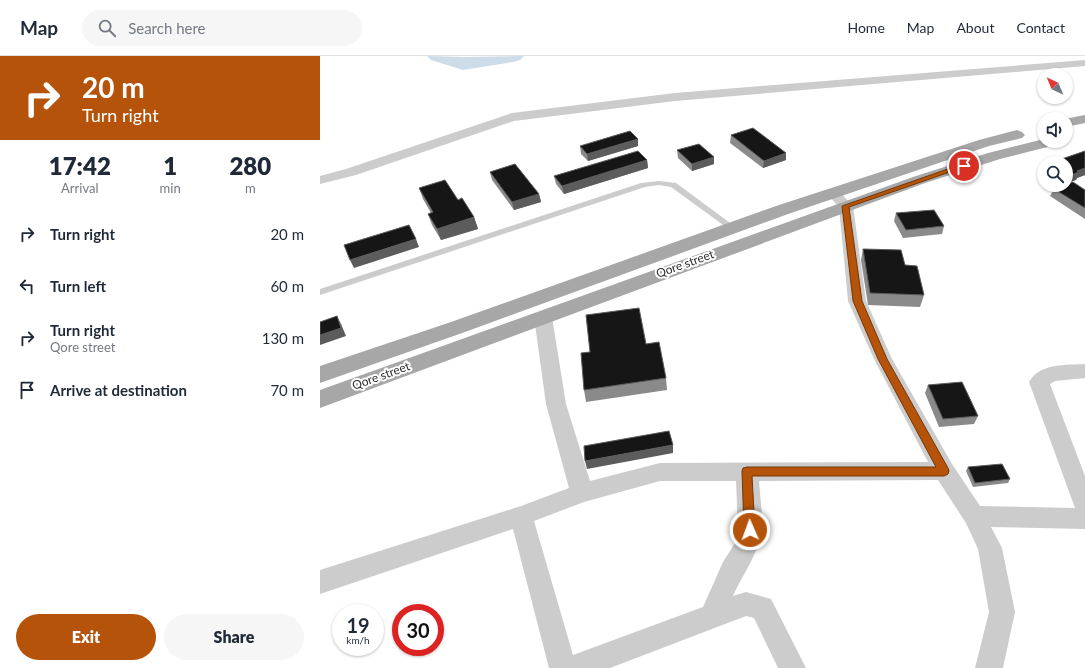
<!DOCTYPE html>
<style>
body{margin:0;font-family:Lato,sans-serif;background:#f6f6f7;color:#1f2937;height:100vh;display:flex;flex-direction:column;font-size:15px;white-space:nowrap}
*{box-sizing:border-box;margin:0}
p{font-size:13px;color:#747a83}
.icon{flex:none;width:22px;height:22px;fill:none;stroke:currentColor;stroke-width:2;stroke-linecap:round;stroke-linejoin:round}
.map{position:relative;flex:1;overflow:hidden}
.sheet{display:flex;flex-direction:column;background:#fff;width:320px}
.sheet>*{flex:none}
.banner{background:#b45309;color:#fff;overflow:hidden}
.needle{width:26px;rotate:316deg}
.buttons{position:absolute;left:717px;top:12px;display:grid;gap:8px}
.buttons a{display:grid;place-items:center;width:36px;height:36px;border-radius:50%;background:#fff;box-shadow:0 1px 3px #0004;font-size:20px}
.speed{position:absolute;left:12px;top:548px;display:flex;gap:8px;font-size:20px;font-weight:700;text-align:center}
.speed>*{display:grid;place-content:center;width:52px;height:52px;border-radius:50%;background:#fff;box-shadow:0 1px 3px #0004;line-height:1}
.speed small{font-size:10px;font-weight:400}
.speed .limit{border:6px solid #d22;background:#fff;color:#111}
.pin{position:absolute;display:grid;place-items:center;width:34px;height:34px;color:#fff;margin:-17px;border:2px solid #fff;border-radius:50%;box-shadow:0 1px 4px #0007}
.me{position:absolute;width:44px;margin:-22px;rotate:358deg;stroke-linejoin:round;filter:drop-shadow(0 0 3px #0008)}
.turn{display:flex;align-items:center;gap:14px;height:84px;padding:0 16px;font-size:18px}
.turn .icon{width:52px;height:52px;stroke-width:2.5}
.turn b{display:block;font-size:28px;line-height:34px}
.eta{display:flex;justify-content:space-evenly;align-items:center;height:68px;text-align:center}
.eta b{font-size:24px;font-weight:800;line-height:28px}
.action{display:flex;gap:8px;margin-top:auto;padding:8px 16px}
.action a{flex:1;height:46px;border-radius:24px;background:#b45309;color:#fff;font-size:16px;font-weight:800;line-height:46px;text-align:center}
.action a+a{background:#f6f6f7;color:#1f2937}
ul{padding:0;list-style:none}
li{display:flex;align-items:center;gap:12px;height:52px;padding:0 16px}
li div{flex:1}
li b{display:block;font-size:15px}
li em{font-style:normal}
header{display:flex;align-items:center;gap:24px;box-sizing:border-box;height:56px;padding:0 20px;background:#fff;border-bottom:1px solid #e0e1e3}
header strong{font-size:19px}
nav{display:flex;gap:22px;margin-inline-start:auto;font-size:14px}
.search{width:280px;height:36px;background:#f6f6f7;display:flex;align-items:center;gap:10px;box-sizing:border-box;padding:0 14px;border-radius:22px;color:#747a83;font-size:15px}
main{display:flex;flex:1;min-height:0}
.map>svg:first-child{display:block}
</style>
<header>
<strong>Map</strong>
<div class="search"><svg class="icon" aria-label="search" viewBox="0 0 24 24"><circle cx="10" cy="10" r="6"/><path d="M15 15l6 6"/></svg>Search here</div>
<nav><a>Home</a><a>Map</a><a>About</a><a>Contact</a></nav>
</header>
<main>
<section class="sheet">
<div class="banner">
<div class="turn"><svg class="icon" aria-label="right" viewBox="0 0 24 24"><path d="M7 20v-9h11M14 6l5 5-5 5"/></svg><div><b>20 m</b>Turn right</div></div>
</div>
<div class="eta">
<div><b>17:42</b><p>Arrival</p></div>
<div><b>1</b><p>min</p></div>
<div><b>280</b><p>m</p></div>
</div>
<ul>
<li><svg class="icon" aria-label="right" viewBox="0 0 24 24"><path d="M7 20v-9h11M14 6l5 5-5 5"/></svg><div><b>Turn right</b></div><em>20 m</em></li>
<li><svg class="icon" aria-label="left" viewBox="0 0 24 24"><path d="M17 20v-9H6M10 6l-5 5 5 5"/></svg><div><b>Turn left</b></div><em>60 m</em></li>
<li><svg class="icon" aria-label="right" viewBox="0 0 24 24"><path d="M7 20v-9h11M14 6l5 5-5 5"/></svg><div><b>Turn right</b><p>Qore street</p></div><em>130 m</em></li>
<li><svg class="icon" aria-label="arrive" viewBox="0 0 24 24"><path d="M6 21V4h12l-3 4 3 4H6"/></svg><div><b>Arrive at destination</b></div><em>70 m</em></li>
</ul>
<div class="action"><a>Exit</a><a>Share</a></div>
</section>
<div class="map">
<svg width="765" height="612" viewBox="0 0 765 612">
<rect width="100%" height="100%" fill="#fff"/>
<g fill="none" stroke-linecap="round" stroke-linejoin="round">
<!-- river -->
<path fill="#cddce9" fill-rule="evenodd" d="M107 0 144 1 204 0 200 4 193 6 143 14 111 4Z"/>
<!-- lane -->
<path fill="#ccc" fill-rule="evenodd" d="M339 125 356 127 417 172 416 174H410L351 131 339 129 325 131 0 239V233L321 127Z"/>
<!-- street -->
<g fill="#ccc" fill-rule="evenodd">
<path d="M765 4V10L355 45 194 65 36 119 0 128V120L26 113 192 57 355 37Z"/>
<path d="M513 133 518 134 533 150 546 245 572 303 632 408 660 450 755 452 709 326C720 307 746 309 765 308V322L735 325 730 328 765 420V473L671 471 682 492 695 556 683 612H655L669 556 658 493 646 467 618 424 439 425C440 441 443 459 442 475 439 496 422 520 413 540L426 536 451 543 486 612H458L434 562 426 560 290 612H229L193 473 0 538V514L201 450 249 432 226 348 214 261 217 257 223 255 229 257 232 261 246 348 270 425 340 407 608 406 554 303 528 245 519 151 506 137 508 134ZM340 425H416L418 474 415 487 403 506 383 551 253 599 214 465 264 446Z"/>
</g>
<!-- primary -->
<g fill="#a7a7a7" fill-rule="evenodd">
<path d="M765 59V67L746 71V63H744Z"/>
<path d="M697 74 702 76 705 79 702 82 669 90 471 157 145 276 0 327V310L131 266 459 149 659 84Z"/>
<path d="M724 83V85H742L739 88 680 103 605 127 0 352V334L593 121 668 97Z"/>
</g>
</g>
<!-- wall -->
<g fill="#8a8a8a">
<path d="M411 79 466 97V104L443 112 410 87Z"/>
<path d="M260 90H318L268 105 261 98Z"/>
<path d="M357 94 394 101V108L372 115 358 102Z"/>
<path d="M765 95V119L757 122 756 124 747 127H746V107Z"/>
<path d="M327 104 328 112 244 138 236 128 234 120Z"/>
<path d="M170 116 219 138 221 146 194 154 172 124Z"/>
<path d="M99 132 138 144 154 161 158 173 121 184 112 169 108 158 111 157 103 143Z"/>
<path d="M734 133 765 134V163L730 140Z"/>
<path d="M576 157 624 170 622 178 583 182 574 165Z"/>
<path d="M543 193 585 209 604 239 600 251 548 249 541 204Z"/>
<path d="M326 288 346 322 347 334 266 346 264 334 270 296Z"/>
<path d="M608 329 658 360 654 368 619 371 605 337Z"/>
<path d="M648 411 690 423 688 427 653 431 646 415Z"/>
</g>
<!-- shaded-wall -->
<g fill="#5c5c5c">
<path d="M318 83V90L268 105 267 98Z"/>
<path d="M466 97V104L443 112 444 105Z"/>
<path d="M394 101V108L372 115V108Z"/>
<path d="M327 104 328 112 244 138 242 130Z"/>
<path d="M765 112V119L757 122 756 124 747 127 751 119 757 115Z"/>
<path d="M219 138 221 146 194 154 192 146Z"/>
<path d="M154 161 158 173 121 184 117 173Z"/>
<path d="M96 183 99 191 34 212 30 204Z"/>
<path d="M17 260 21 268 26 280 0 289V279Z"/>
<path d="M353 389V397L267 413 265 405Z"/>
</g>
<!-- building -->
<g fill="#161616" stroke="#5c5c5c">
<path d="M433 72 466 97 444 105 411 79Z"/>
<path d="M310 75 318 83 267 98 260 90Z"/>
<path d="M379 88 394 101 372 108 357 94Z"/>
<path d="M318 95 327 104 242 130 234 120Z"/>
<path d="M765 95V112L757 115 759 116 751 119 746 117V107H730Z"/>
<path d="M195 108 219 138 192 146 170 116Z"/>
<path d="M125 124 138 144 142 142 154 161 117 173 108 158 113 156 99 132Z"/>
<path d="M753 126 765 134V152L734 133 744 129H746V128Z"/>
<path d="M614 154 624 170 586 174 576 157Z"/>
<path d="M89 169 96 183 30 204 24 189Z"/>
<path d="M543 193 581 194 585 209 597 210 604 239 550 237Z"/>
<path d="M319 252 326 288 339 286 346 322 264 334 261 297 270 296 266 259Z"/>
<path d="M17 260 21 272 0 279V266Z"/>
<path d="M642 326 658 360 623 363 608 329Z"/>
<path d="M349 375 353 389 265 405 264 390Z"/>
<path d="M682 408 690 423 655 427 648 411Z"/>
</g>
<!-- route -->
<path fill="#b45309" stroke="#753606" d="M642 108 647 110 529 151 542 245 567 303 628 412 629 415 628 418 624 420H432L435 474 434 478 430 479 426 478 424 474 422 415 423 412 427 411H616L558 303 533 245 522 150Z"/>
<g text-anchor="middle" stroke-width="4" stroke-linejoin="round" paint-order="stroke">
<!-- street labels -->
<g font-size="12" fill="#2f2f2f" stroke="#fff">
<text transform="translate(365 208) rotate(-20)" y="4">Qore street</text>
<text transform="translate(61 320) rotate(-20)" y="4">Qore street</text>
</g>
</g>
</svg>
<div class="buttons">
<a><svg class="needle" viewBox="-14 -14 28 28"><path d="M0-13l5 13h-10z" fill="#e53935"/><path d="M0 13l5-13h-10z" fill="#747a83"/></svg></a>
<a><svg class="icon" aria-label="sound" viewBox="0 0 24 24"><path d="M4 9h4l5-4v14l-5-4H4zM17 9q2 3 0 6"/></svg></a>
<a><svg class="icon" aria-label="search" viewBox="0 0 24 24"><circle cx="10" cy="10" r="6"/><path d="M15 15l6 6"/></svg></a>
</div>
<div class="speed"><div>19<small>km/h</small></div><div class="limit">30</div></div>
<div class="pin" style="left:644px;top:110px;background:#d93025"><svg class="icon" aria-label="arrive" viewBox="0 0 24 24"><path d="M6 21V4h12l-3 4 3 4H6"/></svg></div>
<svg class="me" style="left:430px;top:474px" viewBox="-20 -20 40 40"><circle r="17" fill="#b45309" stroke="#fff" stroke-width="3"/><path d="M0-11L8 9 0 5-8 9z" fill="#fff"/></svg>
</div>
</main>
